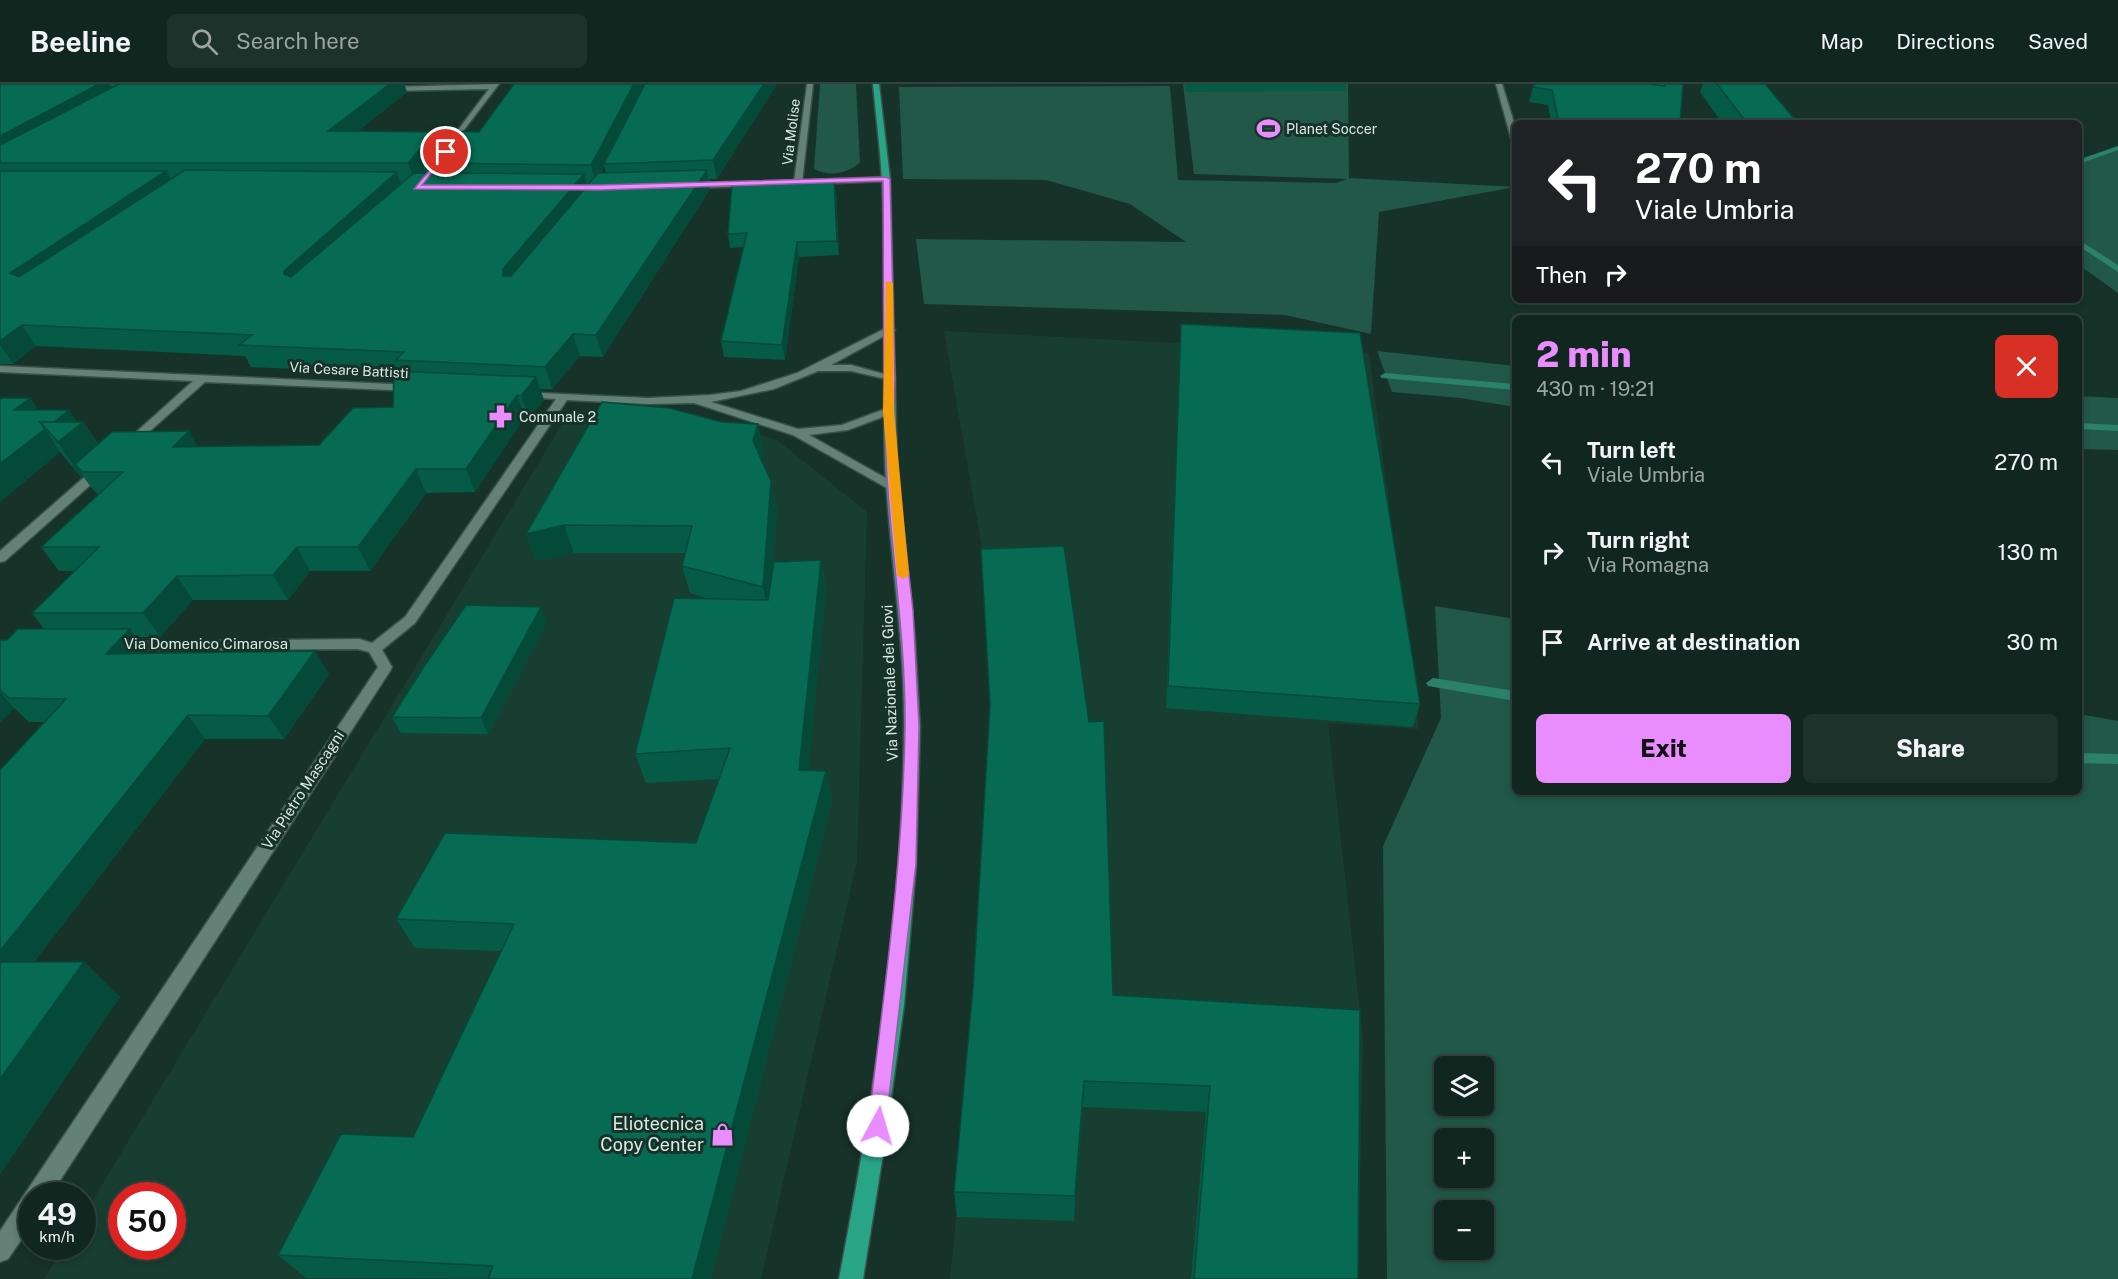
<!DOCTYPE html>
<meta charset="utf-8">
<style>
body{margin:0;font-family:"Public Sans",sans-serif;background:#1e322c;color:#f1f3f6;height:100vh;display:flex;flex-direction:column;font-size:22px;white-space:nowrap}
*{box-sizing:border-box;margin:0}
p{font-size:20px;color:#9ca5a4}
.icon{flex:none;width:33px;height:33px;fill:none;stroke:currentColor;stroke-width:2;stroke-linecap:round;stroke-linejoin:round}
.map{position:relative;flex:1;overflow:hidden}
.side{position:absolute;left:1512px;top:231px;width:570px;height:480px;display:flex;flex-direction:column;background:#10261f;border-radius:9px;box-shadow:0 3px 9px #0003,0 0 0 2px #30433d}
.side>*{flex:none}
.banner{position:absolute;left:1512px;top:36px;width:570px;height:183px;border-radius:9px;box-shadow:0 3px 9px #0003,0 0 0 2px #30433d;background:#202124;color:#fff;overflow:hidden}
.fabs{position:absolute;left:1434px;top:972px;display:grid;gap:12px}
.fabs a{display:grid;place-items:center;width:60px;height:60px;border-radius:9px;background:#10261f;box-shadow:0 3px 9px #0003,0 0 0 2px #30433d;font-size:30px}
.speed{position:absolute;left:18px;top:1098px;display:flex;gap:12px;font-size:30px;font-weight:700;text-align:center}
.speed>*{display:grid;place-content:center;width:78px;height:78px;border-radius:50%;background:#10261f;box-shadow:0 3px 9px #0003,0 0 0 2px #30433d;line-height:1}
.speed small{font-size:15px;font-weight:400}
.speed .limit{border:9px solid #d22;background:#fff;color:#111}
.pin{position:absolute;display:grid;place-items:center;width:51px;height:51px;color:#fff;margin:-26px;border:3px solid #fff;border-radius:50%;box-shadow:0 2px 6px #0007}
.me{position:absolute;width:66px;margin:-33px;rotate:6deg;stroke-linejoin:round;filter:drop-shadow(0 0 4px #0008)}
.turn{display:flex;align-items:center;gap:21px;height:126px;padding:0 24px;font-size:27px}
.turn .icon{width:78px;height:78px;stroke-width:2.5}
.turn b{display:block;font-size:42px;line-height:51px}
.then{display:flex;align-items:center;height:57px;padding:0 24px;background:#0003;gap:12px;font-size:22px}
.round{display:grid;place-items:center;flex:none;width:63px;height:63px;border-radius:9px;background:#1e322c}
.headline{display:flex;align-items:center;justify-content:space-between;height:102px;padding:0 24px}
h1{font-size:36px;font-weight:800;line-height:45px;color:#e98dfe}
.action{display:flex;gap:12px;margin-top:auto;padding:12px 24px}
.action a{flex:1;height:69px;border-radius:9px;background:#e98dfe;color:#111;font-size:24px;font-weight:800;line-height:69px;text-align:center}
.action a+a{background:#1e322c;color:#f1f3f6}
ul{padding:0;list-style:none}
li{display:flex;align-items:center;gap:18px;height:90px;padding:0 24px}
li div{flex:1}
li b{display:block;font-size:22px}
li em{font-style:normal}
header{display:flex;align-items:center;gap:36px;box-sizing:border-box;height:84px;padding:0 30px;background:#10261f;border-bottom:2px solid #30433d}
header strong{font-size:28px}
nav{display:flex;gap:33px;margin-inline-start:auto;font-size:21px}
.search{width:420px;height:54px;background:#1e322c;display:flex;align-items:center;gap:15px;box-sizing:border-box;padding:0 21px;border-radius:9px;color:#9ca5a4;font-size:22px}
.map>svg:first-child{display:block}
</style>
<header>
<strong>Beeline</strong>
<div class="search"><svg class="icon" aria-label="search" viewBox="0 0 24 24"><circle cx="10" cy="10" r="6"/><path d="M15 15l6 6"/></svg>Search here</div>
<nav><a>Map</a><a>Directions</a><a>Saved</a></nav>
</header>
<div class="map">
<svg width="2118" height="1195" viewBox="0 0 2118 1195">
<rect width="100%" height="100%" fill="#163229"/>
<!-- built -->
<g fill="#183e32" fill-rule="evenodd">
<path d="M944 247 1369 269 1419 645 1328 639 1363 956 1358 1195H950L976 931 990 624 985 481Z"/>
<path d="M570 327 692 329 777 356 867 428 857 778 761 1195H44L64 1163 82 1162 83 1132ZM122 1112H172V1162H122Z"/>
</g>
<!-- green -->
<g fill="#215847" fill-rule="evenodd">
<path d="M820 0H856L860 78C848 90 829 93 814 85Z"/>
<path d="M1183 0H1348L1349 94 1515 103 1379 128 1371 250 1285 231 924 220 916 155 1186 158 1130 120 1046 96 903 95 899 3 1170 2 1178 96 1336 99 1347 95 1194 90Z"/>
<path d="M2118 62V209L2079 181V75Z"/>
<path d="M1377 267 1515 282V323L1460 314 1392 308Z"/>
<path d="M2079 312 2118 314V366L2079 365Z"/>
<path d="M1435 522 1515 535V708H2079V630L2118 637V1195H1387L1383 762 1441 634ZM1444 982H1484V1022H1444ZM1444 1054H1484V1094H1444ZM1444 1126H1484V1166H1444Z"/>
</g>
<g fill="none" stroke-linecap="round" stroke-linejoin="round">
<!-- stream -->
<g fill="#2c8269" fill-rule="evenodd">
<path d="M2118 62V66L2079 80V76Z"/>
<path d="M2079 156 2118 181V188L2079 162Z"/>
<path d="M1385 289 1515 300V306L1382 294 1380 292Z"/>
<path d="M2079 339 2118 341V347L2079 345Z"/>
<path d="M1433 594 1515 607V617L1428 602 1426 599Z"/>
<path d="M2079 669 2118 670V680L2079 679Z"/>
</g>
<defs>
<g id="minor">
<path d="M499 0 450 64 446 62 489 5 387 7 384 5 387 3Z"/>
<path d="M807 0H813L802 98 798 100 794 98Z"/>
<path d="M1496 0H1502L1515 42V56L1511 54Z"/>
<path d="M886 93H889V97L814 100 810 98 814 96Z"/>
<path d="M751 98H754V102L691 104 687 102 691 100Z"/>
<path d="M886 244 895 246 831 281H851L895 293V297L851 287H818L774 305 711 318 798 345 842 341 885 325H893V329L848 346 809 351 898 401 900 404 894 408 793 351 694 319 648 320 567 316 415 539 382 566 392 583 390 587 50 1112H32V1140L8 1175 0 1178V1147L378 583 369 568 358 565 123 566 118 564 116 561 118 558 359 555 372 559 405 533 556 315 523 313 519 312V308L648 314 710 311 741 307 797 289Z"/>
<path d="M0 282 413 301 418 304 413 307 205 298 132 363 128 365 122 361 124 359 193 297 0 288Z"/>
<path d="M101 381 105 382V388L5 477 0 478V467L97 382Z"/>
</g>
<path id="major" d="M873 0H879L890 95 897 382 915 556 920 644 916 782 904 921 885 1058 863 1195H839C874 1013 903 830 904 644 905 556 889 468 885 380 882 285 887 191 882 96 880 64 876 32 873 0Z"/>
</defs>
<!-- minor casing -->
<use href="#minor" stroke="#395049" stroke-width="3"/>
<!-- major casing -->
<use href="#major" stroke="#395049" stroke-width="3"/>
<!-- minor -->
<use href="#minor" fill="#638176" fill-rule="evenodd"/>
<!-- major -->
<use href="#major" fill="#28a487" fill-rule="evenodd"/>
</g>
<!-- wall -->
<g fill="#065b47" fill-rule="evenodd">
<path d="M0 0H404L407 8 358 47 438 58 479 48 777 0 717 95H709L710 105 603 273 580 272 552 305H540L544 316 529 334 525 333 475 408 426 409 370 487H310L288 516H193L160 553H136L147 568 145 569 315 567 329 590 284 655H205L34 878H84L120 913 0 1090V686L44 638H29L14 624 0 638V556H7L44 545 32 529 74 487H59L41 463 98 411 91 403 82 391 81 393 60 368 0 418V314H30L38 326 77 338H83L98 360 197 362 319 361 393 323 394 289 251 283 245 272 36 262 13 280H0ZM604 82 606 89H601Z"/>
<path d="M1184 0H1346L1345 7 1187 8Z"/>
<path d="M1535 0H1683L1680 39H1551L1548 21 1529 18 1533 3Z"/>
<path d="M1703 0H1765L1798 39H1722L1700 8Z"/>
<path d="M836 108 839 171 799 173 785 276 724 273 721 257 744 163 730 164 728 150Z"/>
<path d="M1181 240 1420 620 1413 643 1166 624Z"/>
<path d="M764 367 761 375 777 424 772 491 821 476 826 504 808 687H826L832 716 711 1195 306 1194 278 1171 413 1053 501 867 415 864 396 835 696 759 719 695 646 699 635 670 709 515 690 509 682 482 685 469H574L536 477 526 450Z"/>
<path d="M547 539 488 650 401 649 392 633Z"/>
<path d="M990 621 1113 911 1360 926 1358 1195H1191L1206 1028 1083 1023 1074 1137 957 1133 954 1108 973 904Z"/>
</g>
<!-- shaded-wall -->
<g fill="#054a39">
<path d="M99 0H110L116 12 0 75V52Z"/>
<path d="M390 0H404L407 8 335 65 328 47Z"/>
<path d="M634 0H647L604 80V82L596 100 591 81Z"/>
<path d="M764 0H777L717 95 713 76Z"/>
<path d="M435 48 441 65 422 79 424 86 415 98 408 79Z"/>
<path d="M707 86 710 105 603 273 596 251Z"/>
<path d="M166 87 176 105 23 210 10 189Z"/>
<path d="M397 88 404 107 293 207 284 190V187Z"/>
<path d="M584 90 589 108 510 206 503 192V185Z"/>
<path d="M834 95 836 108 839 171 837 157Z"/>
<path d="M797 158 799 173 785 276 782 261Z"/>
<path d="M22 241 36 262 13 280 0 261V257Z"/>
<path d="M573 250 580 272 552 305 545 283Z"/>
<path d="M536 293 544 316 529 334 521 312Z"/>
<path d="M517 311 525 333 475 408 466 385Z"/>
<path d="M30 314 45 337 14 326Z"/>
<path d="M69 326 79 341 83 338 105 371 75 380 82 391 81 393 58 358 46 344Z"/>
<path d="M758 340 764 367 759 384 753 357Z"/>
<path d="M45 345 60 368 0 418V380Z"/>
<path d="M189 347 202 370 173 363Z"/>
<path d="M416 385 426 409 370 487 358 463Z"/>
<path d="M771 397 777 424 769 531 763 503Z"/>
<path d="M564 441 574 469 536 477 526 450Z"/>
<path d="M297 463 310 487 288 516 273 491Z"/>
<path d="M821 476 826 504 806 716 799 686Z"/>
<path d="M177 492 193 516 160 553 143 529Z"/>
<path d="M541 523 547 539 488 650 481 634Z"/>
<path d="M130 545 147 568 124 593 106 570Z"/>
<path d="M315 567 329 590 284 655 268 632Z"/>
<path d="M0 608 14 624 1 638 0 637Z"/>
<path d="M188 631 205 655 20 896 0 877V867Z"/>
<path d="M826 687 832 716 711 1195H692Z"/>
<path d="M84 878 120 913 0 1090V995Z"/>
<path d="M1084 997 1083 1023 1074 1137 1075 1112Z"/>
</g>
<!-- building -->
<g fill="#076a52" stroke="#054a39" stroke-width="1.5">
<path d="M0 0H99L0 52Z"/>
<path d="M119 0H390L328 47 435 48 408 79H0V61Z"/>
<path d="M514 0H634L591 81 422 79 447 47 479 48Z"/>
<path d="M645 0H764L713 76 604 80Z"/>
<path d="M1535 0H1648L1664 2 1666 0H1683L1680 39H1559L1552 6 1533 3Z"/>
<path d="M1717 0H1765L1798 39H1747Z"/>
<path d="M185 86 397 88 284 187V190L291 193 414 89 584 90 503 185V192H511L598 89 707 86 596 251 573 250 545 283 396 276 404 268 239 261 252 251 22 241 0 257V87H166L10 189 19 193Z"/>
<path d="M834 95 837 157 797 158 782 261 721 257 747 149 728 150 732 100Z"/>
<path d="M1181 240 1360 249 1420 620 1168 602Z"/>
<path d="M394 287 536 293 521 312 517 311 466 385H416L358 463H297L273 491 177 492 143 529H32L99 463H41L123 388H82L75 380 112 348 189 347 173 363 319 361 353 324 393 323Z"/>
<path d="M0 314H30L14 326H69L54 338H40L45 345 0 380Z"/>
<path d="M602 318 669 324 722 338 758 340 753 357 771 397 763 503 682 482 692 442 564 441 526 450Z"/>
<path d="M40 338H83L58 358Z"/>
<path d="M1064 462 1089 638 1104 637 1113 911 1360 926 1358 1195H1194L1210 1002 1084 997 1075 1112 954 1108 973 904 990 621 981 465Z"/>
<path d="M821 476 799 686 826 687 692 1195H488L493 1182 278 1171 341 1050 413 1053 514 840 396 835 445 749 696 759 730 664 635 670 674 514 768 516 774 478Z"/>
<path d="M466 521 541 523 481 634 392 633 425 581Z"/>
<path d="M18 545H130L106 570 315 567 268 632 188 631 0 867V686L66 615 9 614 0 606V556H7Z"/>
<path d="M0 878H84L0 995Z"/>
</g>
<!-- route -->
<path fill="#e98dfe" stroke="#975ca5" stroke-width="1.5" d="M446 66 449 68 422 101H600L886 93 890 95 895 295 894 327 899 404 913 526 919 642 916 780 885 1048 878 1051 871 1048 868 1042C884 909 903 777 905 644 906 559 892 476 887 392 882 294 884 195 883 97L600 106 414 105Z"/>
<!-- slow -->
<path fill="#f59e0b" d="M886 197 893 199 894 327 909 491 903 495 897 491 883 327Z"/>
<!-- icons -->
<defs>
<symbol id="stadium-bare" viewBox="-9 -9 18 18"><path d="M0-5a6.5 5 0 1 0 0 10a6.5 5 0 1 0 0-10ZM-3.5-1.8h7v3.6h-7Z" fill="#e98dfe" stroke="#163229" stroke-width="2.5" paint-order="stroke"/></symbol>
<symbol id="pharmacy-bare" viewBox="-9 -9 18 18"><path d="M-2-6h4v4h4v4h-4v4h-4v-4h-4v-4h4Z" fill="#e98dfe" stroke="#163229" stroke-width="2.5" paint-order="stroke"/></symbol>
<symbol id="shop-bare" viewBox="-9 -9 18 18"><path d="M-5-2.5h2.3a2.7 3.5 0 0 1 5.4 0H5L5.5 6h-11ZM-1.5-2.5h3a1.5 2.3 0 0 0-3 0Z" fill="#e98dfe" stroke="#163229" stroke-width="2.5" paint-order="stroke"/></symbol>
</defs>
<g fill-rule="evenodd">
<use href="#stadium-bare" x="1252" y="28" width="33" height="33"/>
<use href="#pharmacy-bare" x="484" y="316" width="33" height="33"/>
<use href="#shop-bare" x="706" y="1034" width="33" height="33"/>
</g>
<g text-anchor="middle" stroke-width="6" stroke-linejoin="round" paint-order="stroke">
<!-- far-poi labels -->
<g font-size="14" fill="#daeae4" stroke="#163229" text-anchor="start">
<text x="1286" y="50">Planet Soccer</text>
<text x="519" y="338">Comunale 2</text>
</g>
<!-- far-street labels -->
<g font-size="14" fill="#daeae4" stroke="#163229">
<text transform="translate(791 48) rotate(-83)" y="5">Via Molise</text>
<text transform="translate(349 286) rotate(3)" y="5">Via Cesare Battisti</text>
</g>
<!-- street labels -->
<g font-size="15" fill="#daeae4" stroke="#163229">
<text x="206" y="565">Via Domenico Cimarosa</text>
<text transform="translate(890 599) rotate(-92)" y="5">Via Nazionale dei Giovi</text>
<text transform="translate(303 706) rotate(-57)" y="5">Via Pietro Mascagni</text>
</g>
<!-- near-poi labels -->
<g font-size="18" fill="#daeae4" stroke="#163229" text-anchor="end">
<text x="704" y="1046">Eliotecnica<tspan x="704" dy="21">Copy Center</tspan></text>
</g>
</g>
</svg>
<div class="fabs">
<a><svg class="icon" aria-label="layers" viewBox="0 0 24 24"><path d="M12 4l9 5-9 5-9-5zM3 14l9 5 9-5"/></svg></a>
<a>+</a>
<a>−</a>
</div>
<div class="speed"><div>49<small>km/h</small></div><div class="limit">50</div></div>
<div class="pin" style="left:446px;top:68px;background:#d93025"><svg class="icon" aria-label="arrive" viewBox="0 0 24 24"><path d="M6 21V4h12l-3 4 3 4H6"/></svg></div>
<svg class="me" style="left:878px;top:1042px" viewBox="-20 -20 40 40"><circle r="19" fill="#fff"/><path d="M0-13L10 11 0 6-10 11z" fill="#e98dfe"/></svg>
<div class="banner">
<div class="turn"><svg class="icon" aria-label="left" viewBox="0 0 24 24"><path d="M17 20v-9H6M10 6l-5 5 5 5"/></svg><div><b>270 m</b>Viale Umbria</div></div>
<div class="then">Then<svg class="icon" aria-label="right" viewBox="0 0 24 24"><path d="M7 20v-9h11M14 6l5 5-5 5"/></svg></div>
</div>
<section class="side">
<div class="headline"><div><h1>2 min</h1><p>430 m · 19:21</p></div><a class="round" style="background:#d93025;color:#fff"><svg class="icon" aria-label="close" viewBox="0 0 24 24"><path d="M6 6l12 12M18 6L6 18"/></svg></a></div>
<ul>
<li><svg class="icon" aria-label="left" viewBox="0 0 24 24"><path d="M17 20v-9H6M10 6l-5 5 5 5"/></svg><div><b>Turn left</b><p>Viale Umbria</p></div><em>270 m</em></li>
<li><svg class="icon" aria-label="right" viewBox="0 0 24 24"><path d="M7 20v-9h11M14 6l5 5-5 5"/></svg><div><b>Turn right</b><p>Via Romagna</p></div><em>130 m</em></li>
<li><svg class="icon" aria-label="arrive" viewBox="0 0 24 24"><path d="M6 21V4h12l-3 4 3 4H6"/></svg><div><b>Arrive at destination</b></div><em>30 m</em></li>
</ul>
<div class="action"><a>Exit</a><a>Share</a></div>
</section>
</div>
